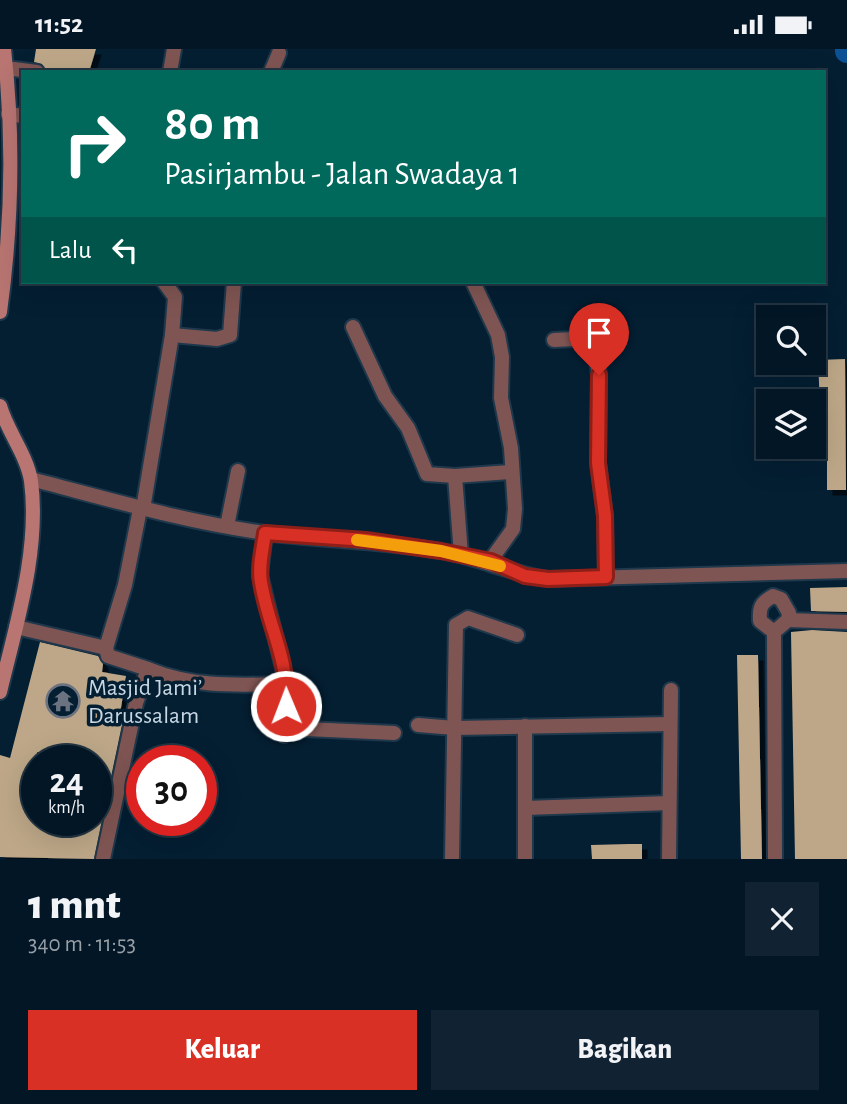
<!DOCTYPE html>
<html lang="id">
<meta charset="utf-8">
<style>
body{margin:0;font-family:"Alegreya Sans",sans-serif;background:#112332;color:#f1f3f6;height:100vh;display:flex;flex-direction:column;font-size:26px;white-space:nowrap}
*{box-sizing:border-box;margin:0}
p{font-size:23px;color:#979fa7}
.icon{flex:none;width:38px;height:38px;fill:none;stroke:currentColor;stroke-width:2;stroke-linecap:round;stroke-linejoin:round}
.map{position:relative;height:810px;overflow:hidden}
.details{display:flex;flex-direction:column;background:#031626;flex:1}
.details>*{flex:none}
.top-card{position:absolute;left:21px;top:21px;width:805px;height:214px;border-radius:0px;box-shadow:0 7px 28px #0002,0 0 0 2px #243543;background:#00695c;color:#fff;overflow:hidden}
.tools{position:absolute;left:756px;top:256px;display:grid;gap:14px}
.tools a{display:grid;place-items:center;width:70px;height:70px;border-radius:0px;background:#031626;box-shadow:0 7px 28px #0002,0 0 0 2px #243543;font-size:35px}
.speed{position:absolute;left:21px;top:696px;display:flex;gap:14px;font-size:35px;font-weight:700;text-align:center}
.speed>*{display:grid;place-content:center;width:91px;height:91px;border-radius:50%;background:#031626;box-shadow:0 7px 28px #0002,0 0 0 2px #243543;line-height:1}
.speed small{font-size:18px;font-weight:400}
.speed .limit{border:10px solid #d22;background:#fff;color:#111}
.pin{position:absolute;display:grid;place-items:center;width:60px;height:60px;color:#fff;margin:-72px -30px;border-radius:50% 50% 50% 0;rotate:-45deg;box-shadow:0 0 7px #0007}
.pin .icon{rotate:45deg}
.me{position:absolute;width:77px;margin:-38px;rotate:359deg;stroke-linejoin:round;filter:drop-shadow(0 0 5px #0008)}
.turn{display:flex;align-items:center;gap:24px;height:147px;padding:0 28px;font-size:32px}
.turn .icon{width:91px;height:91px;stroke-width:2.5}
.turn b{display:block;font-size:49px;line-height:60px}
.then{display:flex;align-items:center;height:66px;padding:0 28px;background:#0003;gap:14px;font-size:26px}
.round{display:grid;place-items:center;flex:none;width:74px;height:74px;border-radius:0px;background:#112332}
.summary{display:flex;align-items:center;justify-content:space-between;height:119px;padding:0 28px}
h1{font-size:42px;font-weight:800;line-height:52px}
.action{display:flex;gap:14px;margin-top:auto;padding:14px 28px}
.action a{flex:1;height:80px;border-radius:0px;background:#d93025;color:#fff;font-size:28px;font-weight:800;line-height:80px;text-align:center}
.action a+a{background:#112332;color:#f1f3f6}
.status{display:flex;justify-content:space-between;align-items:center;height:49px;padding:0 35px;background:#031626;direction:ltr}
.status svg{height:19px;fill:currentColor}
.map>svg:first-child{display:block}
</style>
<div class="status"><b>11:52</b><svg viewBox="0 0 49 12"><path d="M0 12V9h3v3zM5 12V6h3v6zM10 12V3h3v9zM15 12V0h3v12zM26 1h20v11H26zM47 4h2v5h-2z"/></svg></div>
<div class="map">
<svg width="847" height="810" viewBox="0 0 847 810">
<defs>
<filter id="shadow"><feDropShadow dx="5.5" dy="5.5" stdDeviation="0" flood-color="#0009"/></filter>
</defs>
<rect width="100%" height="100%" fill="#041e32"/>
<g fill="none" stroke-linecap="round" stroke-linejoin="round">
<!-- river -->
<path stroke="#0c5193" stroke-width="24" d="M847 0V2"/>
</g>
<!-- building -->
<g fill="#bda788" fill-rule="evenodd" filter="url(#shadow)">
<path d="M36 0H96L89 23 46 21 42 15 34 13Z"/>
<path d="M845 310 846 441H827V405H822L818 311Z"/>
<path d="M847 538V563L811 562 810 539Z"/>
<path d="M812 581 847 583V810H795L791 583Z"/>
<path d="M40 593 98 607 103 615 102 623 126 627 120 665 124 666 94 810 0 808V706L10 709ZM37 703 61 709V712H102L96 741V772H37Z"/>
<path d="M737 606H758L762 810H741Z"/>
<path d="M629 795H642V810H592L591 796Z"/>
</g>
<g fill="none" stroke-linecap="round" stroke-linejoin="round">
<defs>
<g id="street">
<path d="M6 19 37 23"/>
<path d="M170 23 174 0"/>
<path d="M271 23 279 4"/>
<path d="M8 65 23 67"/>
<path d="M473 233 498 286 502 308 501 349 511 399 515 460 513 480 490 512"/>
<path d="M588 273 594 289 599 326 598 414 605 467 606 528"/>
<path d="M353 278 385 347 408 379 427 425 455 427 510 423"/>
<path d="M172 286 217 290 230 286 234 233"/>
<path d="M554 291 594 289"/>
<path d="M455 427 461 506"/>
<path d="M31 430C108 450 185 473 265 484 323 491 382 492 440 502 478 508 511 525 548 530L847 522"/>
<path d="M143 460 172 286 175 248 164 233"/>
<path d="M227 477 238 422"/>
<path d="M265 484 260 526 287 635 284 686"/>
<path d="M773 547 781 550 789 564 788 571 774 583 760 572C759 558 761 554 773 547Z"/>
<path d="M788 571 847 573"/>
<path d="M16 578 106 599"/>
<path d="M774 583 775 810"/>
<path d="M148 620C194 639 238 636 287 635"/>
<path d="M418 676 455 679 670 675"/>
<path d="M284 679 394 684"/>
<path d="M525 759 669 754"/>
<path d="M103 810 136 654 148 620 108 607 106 599 125 536 140 460"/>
<path d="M452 810 456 576 468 569 517 586"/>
<path d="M525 810V677"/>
<path d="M669 810 671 641"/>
</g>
<g id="secondary">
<path d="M0 263C12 176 14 88 4 0"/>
<path d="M0 357C7 382 27 406 31 432 40 501 16 576 0 643"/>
</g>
</defs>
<!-- street casing -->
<use href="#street" stroke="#1f384b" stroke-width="18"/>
<!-- secondary casing -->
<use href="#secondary" stroke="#1f384b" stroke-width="18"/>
<!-- street -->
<use href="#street" stroke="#7f5553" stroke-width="14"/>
<!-- secondary -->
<use href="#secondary" stroke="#b87572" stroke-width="14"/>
</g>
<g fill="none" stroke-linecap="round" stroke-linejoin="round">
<defs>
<path id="route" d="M286 657C289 608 268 578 261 533 258 518 263 499 265 484L366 491 441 502 491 512 525 527 548 530 606 528 605 467 598 414 599 326"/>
</defs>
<!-- route casing -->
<use href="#route" stroke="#8d1f18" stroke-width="18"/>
<!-- route -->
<use href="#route" stroke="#d93025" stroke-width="12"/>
<!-- slow -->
<path stroke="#f59e0b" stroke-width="12" d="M357 491 441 502 500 517"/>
</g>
<!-- icons -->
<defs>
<symbol id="temple-ring" viewBox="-11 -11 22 22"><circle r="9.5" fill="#041e32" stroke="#6b7280" stroke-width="1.5"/><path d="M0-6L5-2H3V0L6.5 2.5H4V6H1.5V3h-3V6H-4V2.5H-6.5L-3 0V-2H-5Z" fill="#6b7280"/></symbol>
</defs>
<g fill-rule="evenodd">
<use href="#temple-ring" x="44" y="633" width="38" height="38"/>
</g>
<g text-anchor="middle" stroke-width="7" stroke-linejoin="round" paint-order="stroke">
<!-- poi labels -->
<g font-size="24" fill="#c7d7e4" stroke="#041e32" text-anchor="start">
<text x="88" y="646">Masjid Jami’<tspan x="88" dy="28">Darussalam</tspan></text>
</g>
</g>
</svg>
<div class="tools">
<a><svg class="icon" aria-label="search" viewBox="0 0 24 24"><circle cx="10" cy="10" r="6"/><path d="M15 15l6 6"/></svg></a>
<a><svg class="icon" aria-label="layers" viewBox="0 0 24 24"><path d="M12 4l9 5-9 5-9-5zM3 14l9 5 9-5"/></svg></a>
</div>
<div class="speed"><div>24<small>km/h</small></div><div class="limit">30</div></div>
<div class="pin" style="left:599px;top:326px;background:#d93025"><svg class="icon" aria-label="arrive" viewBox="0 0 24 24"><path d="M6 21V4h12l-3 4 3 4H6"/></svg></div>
<svg class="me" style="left:286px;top:657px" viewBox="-20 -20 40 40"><circle r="17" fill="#d93025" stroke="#fff" stroke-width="3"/><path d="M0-11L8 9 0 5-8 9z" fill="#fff"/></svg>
<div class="top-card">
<div class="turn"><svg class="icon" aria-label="right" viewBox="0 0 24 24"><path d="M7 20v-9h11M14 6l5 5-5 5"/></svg><div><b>80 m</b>Pasirjambu - Jalan Swadaya 1</div></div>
<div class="then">Lalu<svg class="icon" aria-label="left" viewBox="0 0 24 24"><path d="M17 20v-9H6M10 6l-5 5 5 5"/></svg></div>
</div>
</div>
<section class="details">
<div class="summary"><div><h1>1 mnt</h1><p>340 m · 11:53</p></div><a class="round"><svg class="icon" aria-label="close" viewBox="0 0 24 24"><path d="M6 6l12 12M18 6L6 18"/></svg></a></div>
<div class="action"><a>Keluar</a><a>Bagikan</a></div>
</section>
